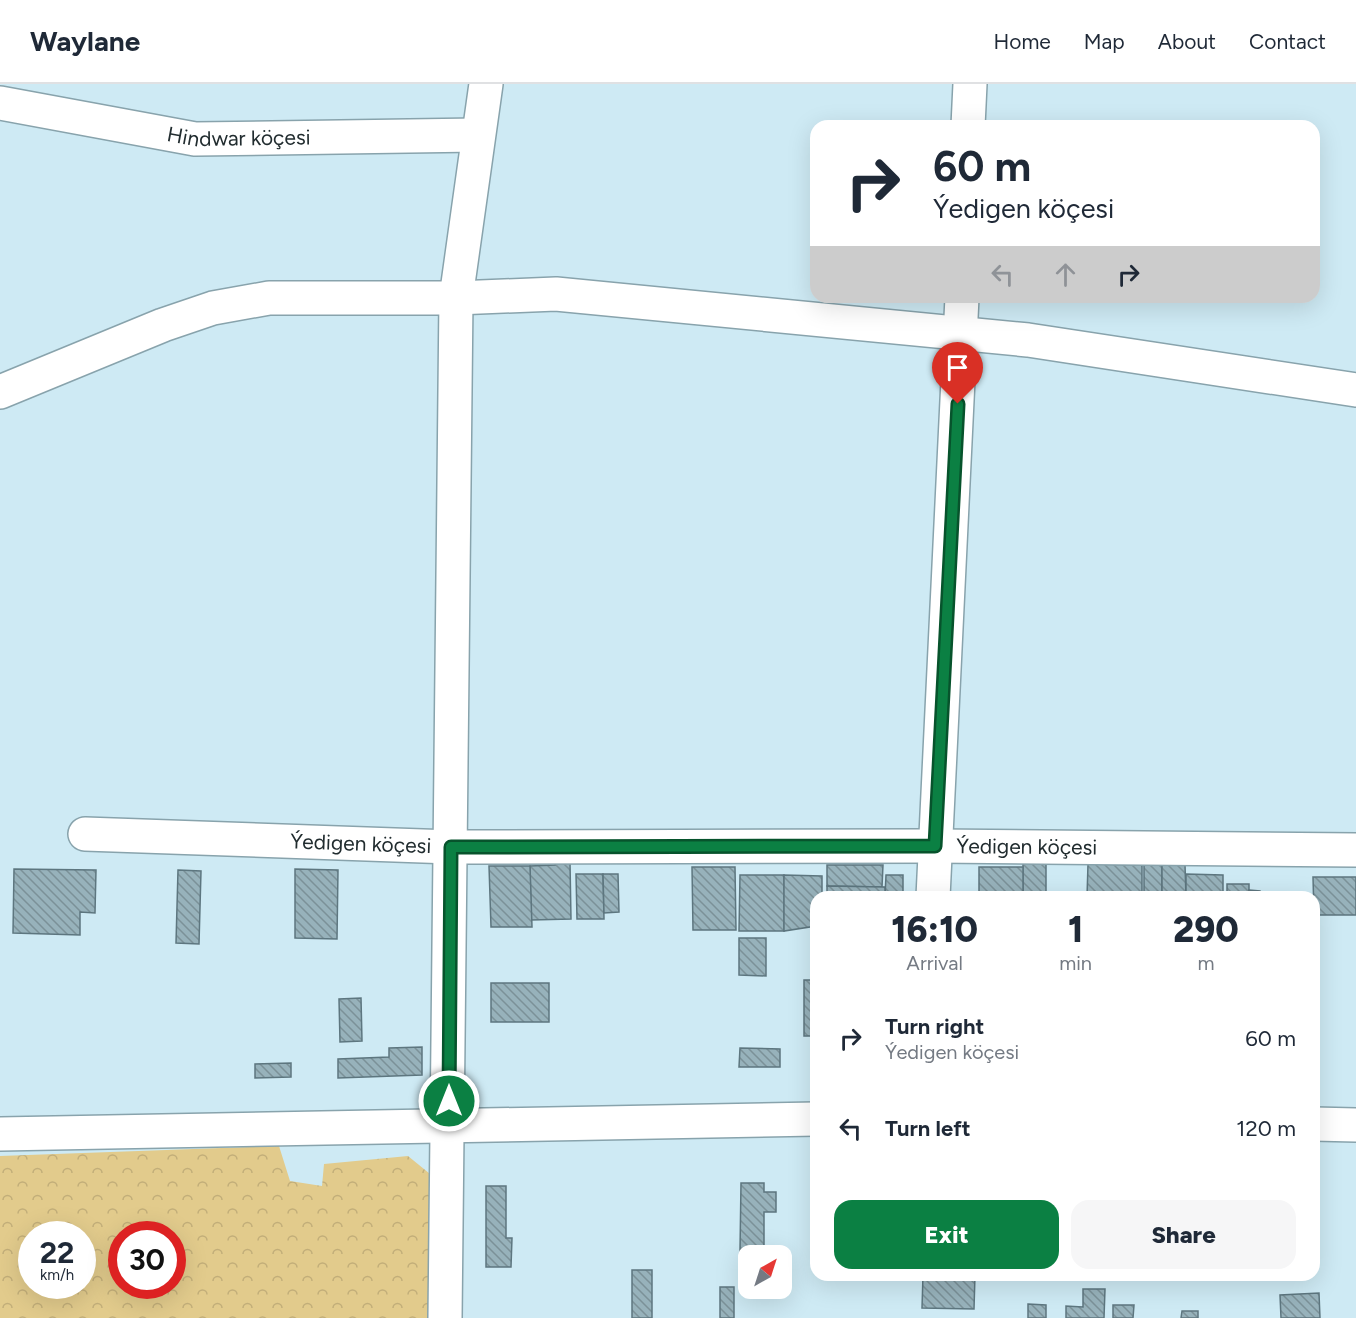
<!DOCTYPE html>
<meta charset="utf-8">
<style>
body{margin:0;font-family:Figtree,sans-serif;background:#f6f6f7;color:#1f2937;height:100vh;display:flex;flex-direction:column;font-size:22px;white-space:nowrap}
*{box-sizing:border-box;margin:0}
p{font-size:20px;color:#747a83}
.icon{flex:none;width:33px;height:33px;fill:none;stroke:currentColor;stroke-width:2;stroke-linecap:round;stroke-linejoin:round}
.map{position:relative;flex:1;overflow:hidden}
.side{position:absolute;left:810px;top:807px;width:510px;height:390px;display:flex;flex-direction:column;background:#fff;border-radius:18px;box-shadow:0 6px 24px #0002}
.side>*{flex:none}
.hud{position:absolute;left:810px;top:36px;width:510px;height:183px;border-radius:18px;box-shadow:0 6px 24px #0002;background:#fff;color:#1f2937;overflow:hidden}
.needle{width:39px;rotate:39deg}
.tools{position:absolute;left:738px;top:1161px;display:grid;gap:12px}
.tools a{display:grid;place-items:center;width:54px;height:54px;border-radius:12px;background:#fff;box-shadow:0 6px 24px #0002;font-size:30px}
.speed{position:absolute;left:18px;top:1137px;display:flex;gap:12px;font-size:30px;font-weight:700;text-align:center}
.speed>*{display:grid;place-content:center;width:78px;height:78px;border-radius:50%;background:#fff;box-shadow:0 6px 24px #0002;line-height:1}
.speed small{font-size:15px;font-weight:400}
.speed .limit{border:9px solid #d22;background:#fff;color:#111}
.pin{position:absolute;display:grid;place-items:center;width:51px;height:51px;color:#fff;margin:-62px -26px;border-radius:50% 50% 50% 0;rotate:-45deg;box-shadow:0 0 6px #0007}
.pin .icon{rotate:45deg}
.me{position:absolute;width:66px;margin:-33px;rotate:0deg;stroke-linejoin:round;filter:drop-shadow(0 0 4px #0008)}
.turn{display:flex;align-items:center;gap:21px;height:126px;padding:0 24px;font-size:27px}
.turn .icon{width:78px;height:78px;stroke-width:2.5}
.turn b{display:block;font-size:42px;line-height:51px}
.lanes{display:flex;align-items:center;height:57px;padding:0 24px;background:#0003;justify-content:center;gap:30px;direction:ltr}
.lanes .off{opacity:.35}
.eta{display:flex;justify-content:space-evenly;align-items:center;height:102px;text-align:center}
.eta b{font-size:36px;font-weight:800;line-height:42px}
.action{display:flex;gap:12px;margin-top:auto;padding:12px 24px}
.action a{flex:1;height:69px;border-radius:18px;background:#0b8043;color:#fff;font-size:24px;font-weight:800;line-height:69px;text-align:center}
.action a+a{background:#f6f6f7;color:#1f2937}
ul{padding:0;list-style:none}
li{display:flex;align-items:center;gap:18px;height:90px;padding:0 24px}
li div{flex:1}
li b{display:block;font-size:22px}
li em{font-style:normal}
header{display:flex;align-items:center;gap:36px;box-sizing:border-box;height:84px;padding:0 30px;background:#fff;border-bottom:2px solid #e0e1e3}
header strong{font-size:28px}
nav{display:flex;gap:33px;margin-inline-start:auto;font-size:21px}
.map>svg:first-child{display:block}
</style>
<header>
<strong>Waylane</strong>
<nav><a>Home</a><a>Map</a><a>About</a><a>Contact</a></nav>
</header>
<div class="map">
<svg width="1356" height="1234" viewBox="0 0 1356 1234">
<defs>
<pattern id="forest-crowns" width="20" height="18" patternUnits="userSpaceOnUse" patternTransform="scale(1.5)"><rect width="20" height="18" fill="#e2cb8c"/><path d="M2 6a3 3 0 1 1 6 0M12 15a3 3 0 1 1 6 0" fill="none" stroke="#c2ae79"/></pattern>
<pattern id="building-back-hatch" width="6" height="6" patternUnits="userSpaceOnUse" patternTransform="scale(1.5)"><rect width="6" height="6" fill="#97b2bb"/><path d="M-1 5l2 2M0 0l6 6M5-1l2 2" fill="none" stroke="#7b9198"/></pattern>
</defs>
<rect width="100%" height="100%" fill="#ceeaf4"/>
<!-- forest -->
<path fill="url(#forest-crowns)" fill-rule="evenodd" d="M279 1062 290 1097 322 1102 324 1080 408 1072 435 1094 438 1234H0V1072ZM32 1150H82V1202H32ZM122 1150H172V1202H122Z"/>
<!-- building -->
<g fill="url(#building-back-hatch)" stroke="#5d767f" stroke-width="1.5">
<path d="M1023 776 1046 777V813H1023Z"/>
<path d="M555 778H570L571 835 531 836 530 782 555 781Z"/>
<path d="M1088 780 1142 781V813H1087Z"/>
<path d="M827 781H883L882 803 827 802Z"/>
<rect x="1144" y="781" width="18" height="32"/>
<path d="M1162 781H1185L1186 813H1162Z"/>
<path d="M489 782H530L532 843H491Z"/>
<path d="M692 783H735L736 846H693Z"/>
<rect x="979" y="783" width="44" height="30"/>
<path d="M14 785 96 786 95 829 80 828V851L13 849Z"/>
<path d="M295 785 338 786 337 855 295 854Z"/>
<path d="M178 786 201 787 199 860 176 859Z"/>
<path d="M576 790H603L604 835H577Z"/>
<path d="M603 790H618L619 828 604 829Z"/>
<path d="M1186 790 1223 791V813H1186Z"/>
<path d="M740 791H784V847H739Z"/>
<path d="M784 791 822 792V813H816V842L784 847Z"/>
<path d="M886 791H903V813H885Z"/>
<path d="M1313 793H1356V831H1314Z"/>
<rect x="1227" y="800" width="22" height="13"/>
<path d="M827 802 885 803V813H827Z"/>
<path d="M1249 806 1260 807V813H1249Z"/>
<path d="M739 854H766V892L739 891Z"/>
<rect x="804" y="896" width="12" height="56"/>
<rect x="491" y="899" width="58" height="39"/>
<path d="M361 914 362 957 340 958 339 915Z"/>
<path d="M422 963V991L338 994V975L389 973V964Z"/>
<path d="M740 964 780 965V983H739Z"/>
<path d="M291 979V993L255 994V980Z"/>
<path d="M741 1099H764V1108H776V1128H764V1167H740Z"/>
<path d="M486 1102H506V1154H512L511 1183H486Z"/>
<rect x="632" y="1186" width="20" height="48"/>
<path d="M923 1191H975L974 1225 922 1224Z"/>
<rect x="720" y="1203" width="14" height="31"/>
<path d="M1083 1205H1105L1104 1234H1066V1222L1083 1223Z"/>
<path d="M1319 1209 1320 1234H1281L1280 1211Z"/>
<path d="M1028 1220 1046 1221V1234H1028Z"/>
<path d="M1113 1221H1134L1133 1234H1113Z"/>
<path d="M1182 1227H1198V1234H1181Z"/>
</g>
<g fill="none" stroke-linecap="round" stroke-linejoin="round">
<defs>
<g id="minor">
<path id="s1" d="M0 19 195 55 478 51"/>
<path d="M968 42 970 0"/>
<path d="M0 308 163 241 213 224 269 214H456L556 210 1028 256 1356 306"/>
<path id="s2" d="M85 750 451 763 935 762 1356 766"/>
<path d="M933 813 962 213"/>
<path d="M1314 1040 1356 1041"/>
<path d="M0 1050 816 1035"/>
<path d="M445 1234 456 214 486 0"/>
</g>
</defs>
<!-- minor casing -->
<use href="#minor" stroke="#88a3ac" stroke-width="36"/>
<!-- minor -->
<use href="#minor" stroke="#fff" stroke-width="33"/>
</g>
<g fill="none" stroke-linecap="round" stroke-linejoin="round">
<defs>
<path id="route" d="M449 1017 451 763 935 762 958 320"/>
</defs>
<!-- route casing -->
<use href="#route" stroke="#07532c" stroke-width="15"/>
<!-- route -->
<use href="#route" stroke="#0b8043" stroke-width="10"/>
</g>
<g text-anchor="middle" stroke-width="4.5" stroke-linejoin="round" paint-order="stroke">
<!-- street labels -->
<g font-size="21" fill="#212c2f" stroke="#ceeaf4">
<text dy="7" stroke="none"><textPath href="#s1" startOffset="242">Hindwar köçesi</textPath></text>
<text dy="7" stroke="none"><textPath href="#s2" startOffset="276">Ýedigen köçesi</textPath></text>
<text dy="7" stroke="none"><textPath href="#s2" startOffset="942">Ýedigen köçesi</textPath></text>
</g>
</g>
</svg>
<div class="tools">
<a><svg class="needle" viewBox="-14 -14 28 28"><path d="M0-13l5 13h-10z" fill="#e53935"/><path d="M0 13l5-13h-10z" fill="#747a83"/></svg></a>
</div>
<div class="speed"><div>22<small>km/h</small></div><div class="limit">30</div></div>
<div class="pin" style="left:958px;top:320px;background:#d93025"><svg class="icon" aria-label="arrive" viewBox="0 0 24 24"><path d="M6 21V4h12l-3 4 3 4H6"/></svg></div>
<svg class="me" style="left:449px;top:1017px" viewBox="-20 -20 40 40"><circle r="17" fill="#0b8043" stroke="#fff" stroke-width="3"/><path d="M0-11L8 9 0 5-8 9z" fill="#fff"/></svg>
<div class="hud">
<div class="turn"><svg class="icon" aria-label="right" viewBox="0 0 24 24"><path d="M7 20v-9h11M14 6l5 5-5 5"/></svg><div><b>60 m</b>Ýedigen köçesi</div></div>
<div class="lanes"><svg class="icon off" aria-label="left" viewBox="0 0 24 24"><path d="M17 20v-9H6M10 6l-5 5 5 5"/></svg><svg class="icon off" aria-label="ahead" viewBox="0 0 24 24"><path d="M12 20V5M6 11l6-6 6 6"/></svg><svg class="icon" aria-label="right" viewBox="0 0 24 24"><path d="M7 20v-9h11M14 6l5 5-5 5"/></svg></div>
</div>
<section class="side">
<div class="eta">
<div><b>16:10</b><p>Arrival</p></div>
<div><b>1</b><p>min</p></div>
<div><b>290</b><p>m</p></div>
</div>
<ul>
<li><svg class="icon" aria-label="right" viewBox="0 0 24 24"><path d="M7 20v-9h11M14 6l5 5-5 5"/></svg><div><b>Turn right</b><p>Ýedigen köçesi</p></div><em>60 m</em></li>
<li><svg class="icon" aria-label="left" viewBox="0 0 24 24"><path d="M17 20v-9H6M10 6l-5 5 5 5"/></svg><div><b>Turn left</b></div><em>120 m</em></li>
</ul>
<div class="action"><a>Exit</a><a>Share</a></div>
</section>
</div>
